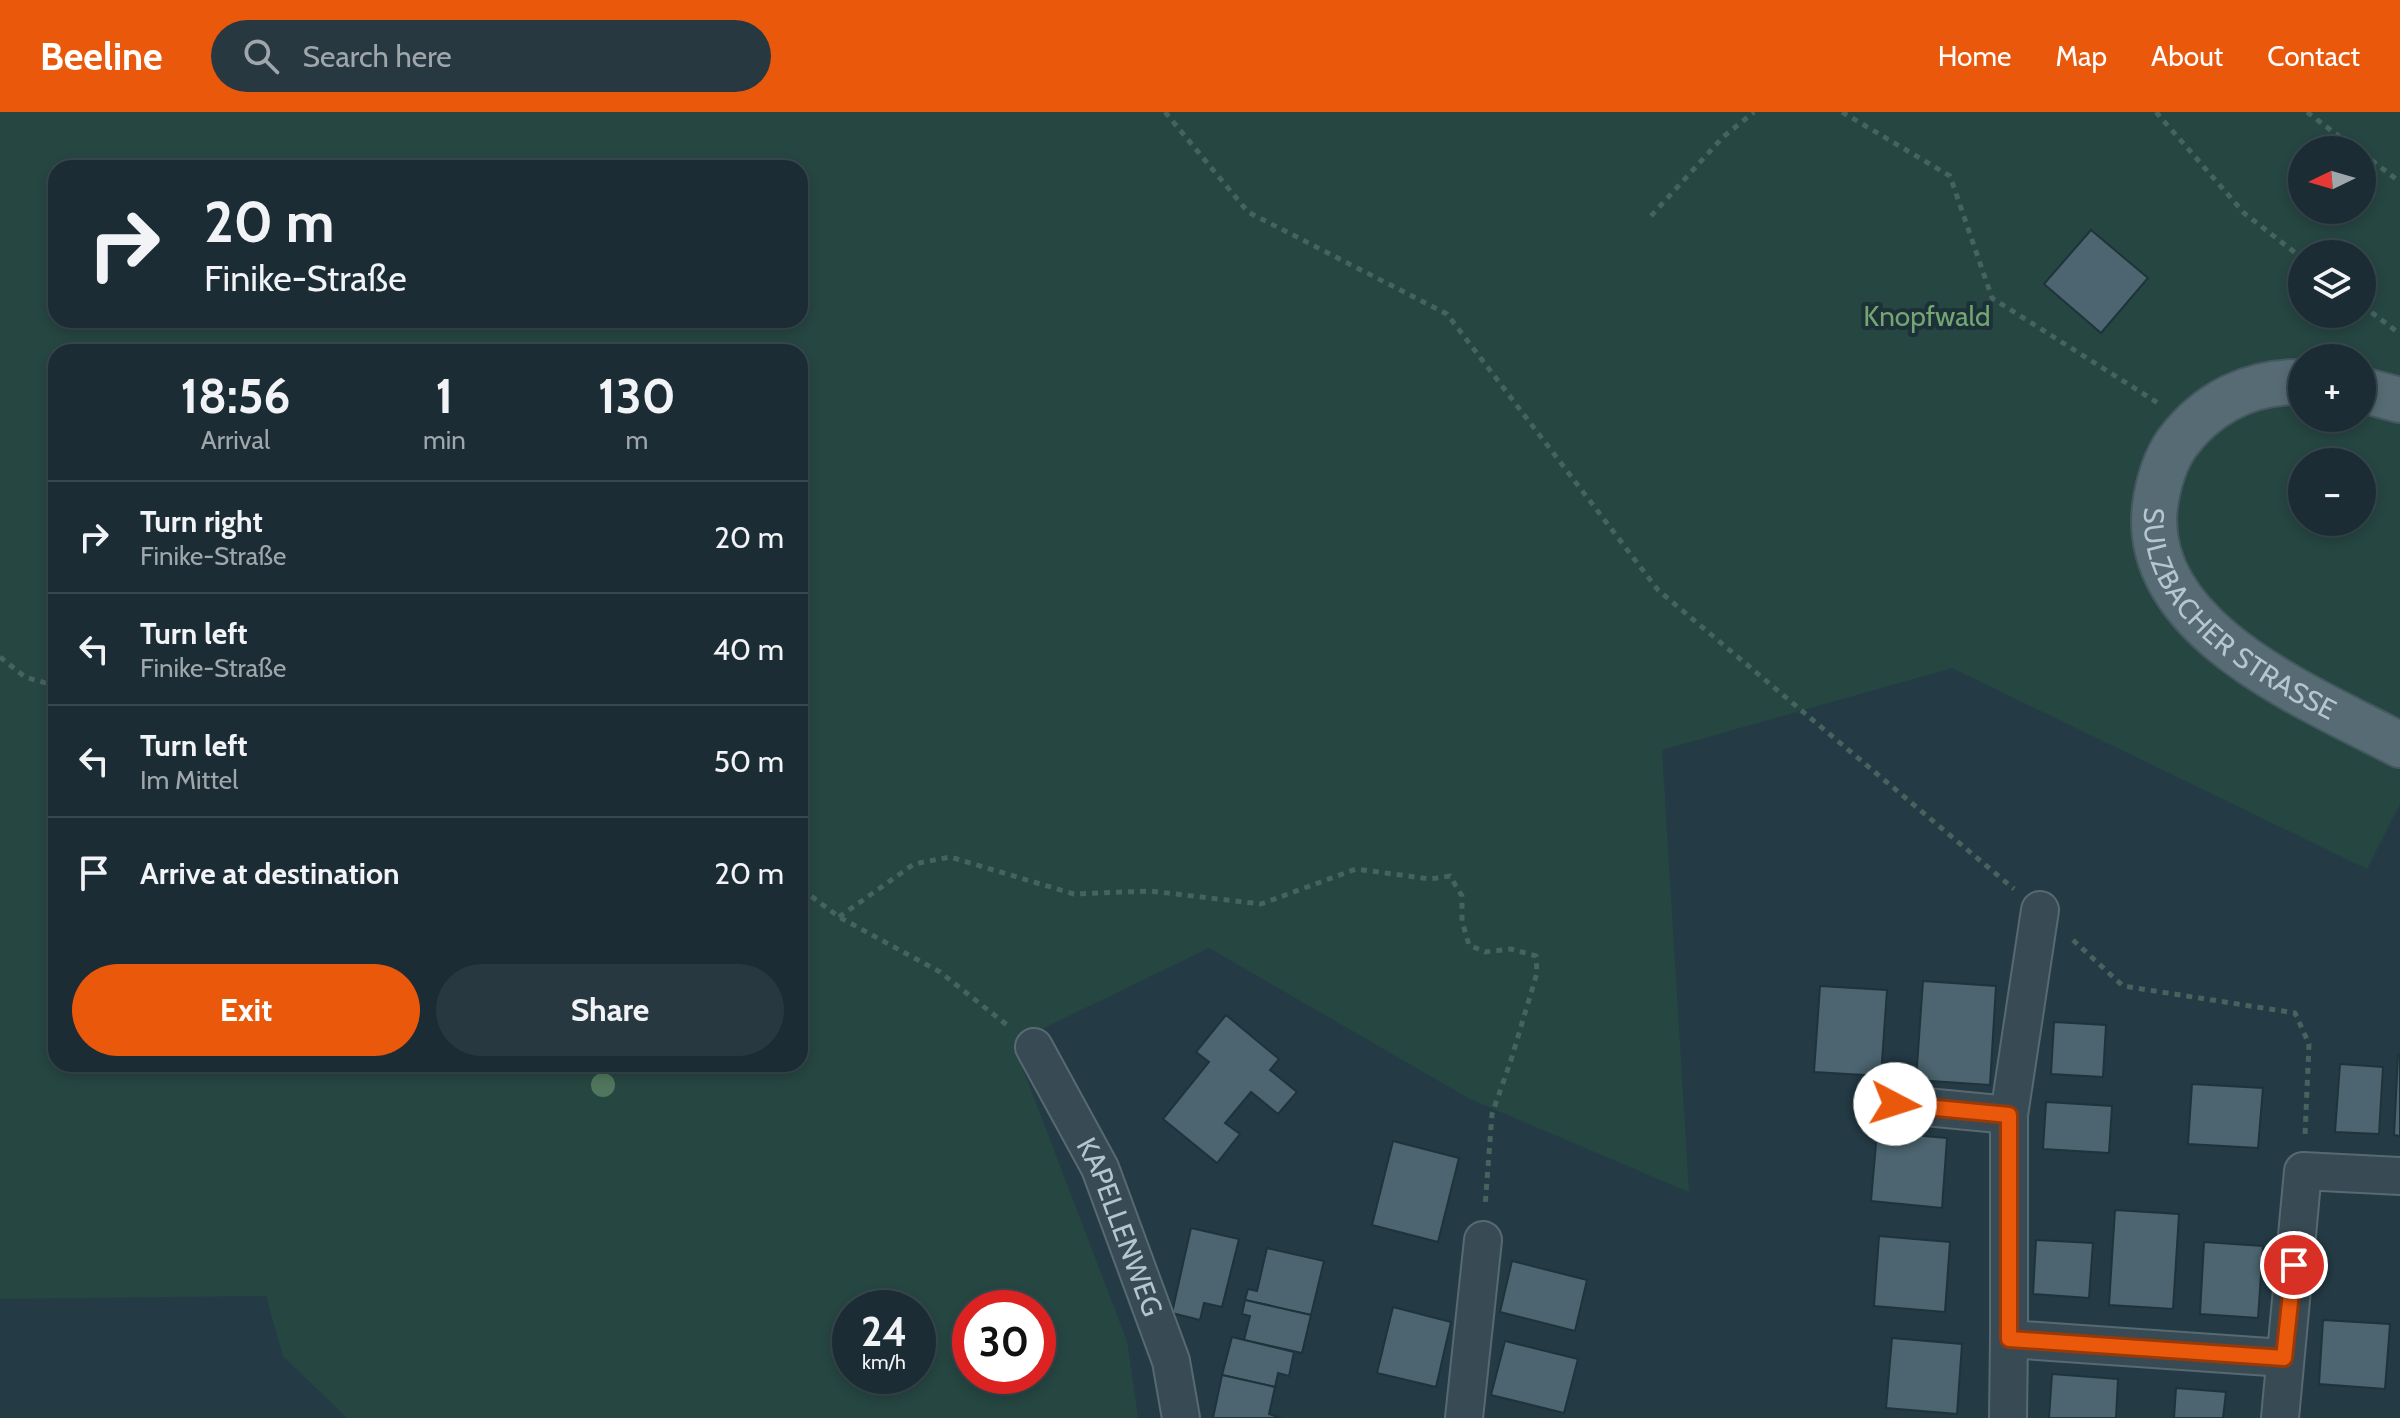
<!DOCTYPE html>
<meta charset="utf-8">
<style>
body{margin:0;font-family:Cabin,sans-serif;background:#283840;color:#f1f3f6;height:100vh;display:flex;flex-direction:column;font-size:30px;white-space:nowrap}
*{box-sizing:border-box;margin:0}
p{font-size:26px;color:#a0a7ac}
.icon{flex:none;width:44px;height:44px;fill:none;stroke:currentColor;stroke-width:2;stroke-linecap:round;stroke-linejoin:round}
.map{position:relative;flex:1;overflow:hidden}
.details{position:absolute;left:48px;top:232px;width:760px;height:728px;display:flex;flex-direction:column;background:#1b2c34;border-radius:24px;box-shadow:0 4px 12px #0003,0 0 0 2px #39484f}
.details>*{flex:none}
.hud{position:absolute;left:48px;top:48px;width:760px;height:168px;border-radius:24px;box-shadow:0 4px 12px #0003,0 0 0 2px #39484f;background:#1b2c34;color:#f1f3f6;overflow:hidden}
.needle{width:52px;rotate:265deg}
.tools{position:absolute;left:2288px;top:24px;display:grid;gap:16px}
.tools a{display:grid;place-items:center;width:88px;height:88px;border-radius:50%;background:#1b2c34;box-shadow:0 4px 12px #0003,0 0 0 2px #39484f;font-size:40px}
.speed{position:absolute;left:832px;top:1178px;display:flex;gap:16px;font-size:40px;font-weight:700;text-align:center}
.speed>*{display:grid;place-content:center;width:104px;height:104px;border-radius:50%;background:#1b2c34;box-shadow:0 4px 12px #0003,0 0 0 2px #39484f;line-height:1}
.speed small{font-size:20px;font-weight:400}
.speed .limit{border:12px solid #d22;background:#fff;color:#111}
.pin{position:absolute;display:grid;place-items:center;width:68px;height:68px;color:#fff;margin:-34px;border:4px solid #fff;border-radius:50%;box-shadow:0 2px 8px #0007}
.me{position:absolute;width:88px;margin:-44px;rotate:95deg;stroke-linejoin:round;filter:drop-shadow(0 0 6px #0008)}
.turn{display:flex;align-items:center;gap:28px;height:168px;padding:0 24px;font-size:36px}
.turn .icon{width:104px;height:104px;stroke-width:2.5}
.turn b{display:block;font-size:56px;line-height:68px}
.eta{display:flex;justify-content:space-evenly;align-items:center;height:136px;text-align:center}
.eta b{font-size:48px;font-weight:800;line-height:56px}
.primary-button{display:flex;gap:16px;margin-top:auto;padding:16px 24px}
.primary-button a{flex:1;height:92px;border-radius:48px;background:#ea580c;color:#fff;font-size:32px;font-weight:800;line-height:92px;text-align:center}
.primary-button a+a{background:#283840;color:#f1f3f6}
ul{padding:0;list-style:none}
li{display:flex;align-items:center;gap:24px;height:112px;padding:0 24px;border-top:2px solid #39484f}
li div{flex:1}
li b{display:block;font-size:30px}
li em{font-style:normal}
header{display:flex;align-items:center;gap:48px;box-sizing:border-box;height:112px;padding:0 40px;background:#ea580c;color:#fff}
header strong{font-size:38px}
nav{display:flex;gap:44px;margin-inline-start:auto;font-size:28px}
.search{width:560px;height:72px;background:#283840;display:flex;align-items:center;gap:20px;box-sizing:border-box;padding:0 28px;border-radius:44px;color:#a0a7ac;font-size:30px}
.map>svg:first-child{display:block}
</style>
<header>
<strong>Beeline</strong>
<div class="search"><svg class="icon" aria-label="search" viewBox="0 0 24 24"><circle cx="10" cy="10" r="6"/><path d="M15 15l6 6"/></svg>Search here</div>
<nav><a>Home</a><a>Map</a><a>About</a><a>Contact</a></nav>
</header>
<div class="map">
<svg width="2400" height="1306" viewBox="0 0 2400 1306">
<rect width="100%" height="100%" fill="#243b45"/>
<!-- green -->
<path fill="#264641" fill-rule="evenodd" d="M0 0H2400V692L2367 757 1952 556 1662 638 1689 1080 1470 987 1209 836 1013 931 1127 1229 1138 1306H347L283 1244 266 1184 0 1187ZM2302 38H2362V98H2302ZM56 56H800V208H56ZM2302 142H2362V202H2302ZM56 240H800V952H56ZM2302 246H2362V306H2302ZM2302 350H2362V410H2302ZM850 1196H918V1264H850ZM970 1196H1038V1264H970Z"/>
<!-- building -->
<g fill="#4c6570" stroke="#1f333b" stroke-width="2">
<path d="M2091 118 2148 166 2101 221 2044 172Z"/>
<path d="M1923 869 1996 874 1990 973 1916 968Z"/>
<path d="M1820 874 1887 878 1881 964 1814 960Z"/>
<path d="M1226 903 1279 947 1270 958 1297 980 1278 1002 1251 980 1225 1011 1240 1022 1217 1051 1163 1007 1209 950 1196 940Z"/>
<path d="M2054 910 2106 913 2103 965 2051 962Z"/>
<path d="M2398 943H2400V1024L2394 1023Z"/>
<path d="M2340 952 2383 955 2379 1022 2335 1020Z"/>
<path d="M2192 972 2263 976 2258 1036 2188 1032Z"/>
<path d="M2046 990 2112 994 2109 1041 2043 1037Z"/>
<path d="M1877 1020 1947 1026 1942 1096 1871 1089Z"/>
<path d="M1393 1029 1459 1046 1438 1130 1372 1113Z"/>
<path d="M2115 1098 2179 1102 2173 1197 2109 1193Z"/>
<path d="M1191 1116 1239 1127 1222 1195 1204 1191 1200 1208 1172 1201Z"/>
<path d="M1879 1124 1950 1130 1945 1200 1874 1194Z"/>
<path d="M2036 1128 2093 1131 2089 1186 2033 1182Z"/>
<path d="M2204 1130 2263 1134 2258 1206 2200 1202Z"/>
<path d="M1267 1136 1324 1149 1311 1203 1245 1188 1248 1177 1257 1179Z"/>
<path d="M1512 1149 1587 1168 1575 1219 1500 1200Z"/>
<path d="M1245 1188 1311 1203 1302 1241 1244 1228 1250 1204 1242 1202Z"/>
<path d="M1393 1195 1451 1210 1436 1275 1377 1261Z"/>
<path d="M2323 1208 2390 1212 2385 1277 2319 1272Z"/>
<path d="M1232 1225 1294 1240 1289 1264 1278 1261 1275 1275 1222 1263Z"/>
<path d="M1892 1226 1962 1232 1957 1302 1886 1296Z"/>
<path d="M1505 1229 1578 1247 1564 1301 1491 1283Z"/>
<path d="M2052 1262 2118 1267 2116 1306H2049Z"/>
<path d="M1222 1263 1275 1275 1269 1302 1281 1306H1213Z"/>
<path d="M2176 1276 2226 1280 2223 1306H2174Z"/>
</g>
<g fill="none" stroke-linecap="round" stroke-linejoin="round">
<defs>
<g id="minor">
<path d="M2040 798 2009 1003V1227L2284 1246"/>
<path id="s1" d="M1034 935 1100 1056 1171 1249 1181 1306"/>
<path d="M1895 992 2009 1003"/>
<path d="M1464 1306 1483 1128"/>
<path d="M2008 1306 2009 1227"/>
<path d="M2280 1306 2303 1059 2400 1064"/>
</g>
<g id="major">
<path id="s2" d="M2302 270C2251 269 2208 290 2177 331 2164 350 2158 372 2155 394 2140 518 2311 586 2400 633"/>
<path d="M2362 278 2400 288"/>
</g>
</defs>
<!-- minor casing -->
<use href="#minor" stroke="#576971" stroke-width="40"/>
<!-- major casing -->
<use href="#major" stroke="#455860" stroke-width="48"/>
<!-- path -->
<g stroke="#46635e" stroke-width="5" stroke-dasharray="6 6" stroke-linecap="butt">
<path d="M1165 0 1248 100 1447 202 1658 478 2014 777"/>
<path d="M1842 0 1950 64 1992 186 2158 291"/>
<path d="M2156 0 2244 101 2302 146"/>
<path d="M2307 0 2357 38"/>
<path d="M2362 41 2400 70"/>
<path d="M1651 104 1723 25 1754 0"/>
<path d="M2362 193 2400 222"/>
<path d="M0 545 25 565 56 574"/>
<path d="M800 781 811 784 839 805 940 860 1007 913"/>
<path d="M839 805 914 752 950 745 1074 782 1150 779 1261 792 1356 757 1430 767 1450 764 1462 784V809L1469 833 1485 840 1511 837 1536 844 1537 861 1511 948 1492 1002 1485 1095"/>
<path d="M2073 828 2123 874 2295 901 2309 932 2305 1022"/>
</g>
<!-- minor -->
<use href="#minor" stroke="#384b54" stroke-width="36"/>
<!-- major -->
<use href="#major" stroke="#566b74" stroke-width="44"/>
</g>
<!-- trees -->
<circle fill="#50765d" cx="603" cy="973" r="12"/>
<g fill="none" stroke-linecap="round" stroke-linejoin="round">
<defs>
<path id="route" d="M1895 992 2009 1003V1227L2284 1246 2294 1153"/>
</defs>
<!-- route casing -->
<use href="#route" stroke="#983908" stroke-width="20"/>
<!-- route -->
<use href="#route" stroke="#ea580c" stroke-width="14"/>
</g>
<g text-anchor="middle" stroke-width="8" stroke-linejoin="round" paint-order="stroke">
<!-- park labels -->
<g font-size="28" fill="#74a671" stroke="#1d3139">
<text x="1927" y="214">Knopfwald</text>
</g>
<!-- street labels -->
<g font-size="28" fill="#b6c6ce" stroke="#1d3139">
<text dy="10" stroke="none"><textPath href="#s2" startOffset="358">SULZBACHER STRASSE</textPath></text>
<text dy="10" stroke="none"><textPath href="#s1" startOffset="200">KAPELLENWEG</textPath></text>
</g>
</g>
</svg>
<div class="tools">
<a><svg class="needle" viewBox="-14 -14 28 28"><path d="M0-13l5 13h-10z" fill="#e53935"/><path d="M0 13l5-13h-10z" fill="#a0a7ac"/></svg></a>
<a><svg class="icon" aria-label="layers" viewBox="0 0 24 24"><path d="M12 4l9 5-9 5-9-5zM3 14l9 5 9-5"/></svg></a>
<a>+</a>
<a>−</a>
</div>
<div class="speed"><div>24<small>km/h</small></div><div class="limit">30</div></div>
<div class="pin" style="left:2294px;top:1153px;background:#d93025"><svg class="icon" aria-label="arrive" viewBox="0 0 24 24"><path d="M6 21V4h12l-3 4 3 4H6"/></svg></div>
<svg class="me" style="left:1895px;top:992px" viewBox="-20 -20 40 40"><circle r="19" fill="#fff"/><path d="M0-13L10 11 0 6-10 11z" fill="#ea580c"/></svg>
<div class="hud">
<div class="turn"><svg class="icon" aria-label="right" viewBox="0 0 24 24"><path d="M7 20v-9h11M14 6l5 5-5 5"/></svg><div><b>20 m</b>Finike-Straße</div></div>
</div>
<section class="details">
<div class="eta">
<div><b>18:56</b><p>Arrival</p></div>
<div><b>1</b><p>min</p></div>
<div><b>130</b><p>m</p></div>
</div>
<ul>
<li><svg class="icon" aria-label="right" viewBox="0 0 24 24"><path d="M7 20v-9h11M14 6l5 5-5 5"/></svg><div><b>Turn right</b><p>Finike-Straße</p></div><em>20 m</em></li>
<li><svg class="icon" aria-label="left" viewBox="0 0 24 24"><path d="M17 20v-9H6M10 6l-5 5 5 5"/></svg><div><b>Turn left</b><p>Finike-Straße</p></div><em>40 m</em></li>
<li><svg class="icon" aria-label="left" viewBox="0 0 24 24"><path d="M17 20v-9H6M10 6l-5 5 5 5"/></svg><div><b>Turn left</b><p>Im Mittel</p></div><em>50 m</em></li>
<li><svg class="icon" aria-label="arrive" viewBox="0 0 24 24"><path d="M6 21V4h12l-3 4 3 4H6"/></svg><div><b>Arrive at destination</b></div><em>20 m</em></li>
</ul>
<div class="primary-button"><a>Exit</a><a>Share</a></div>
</section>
</div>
